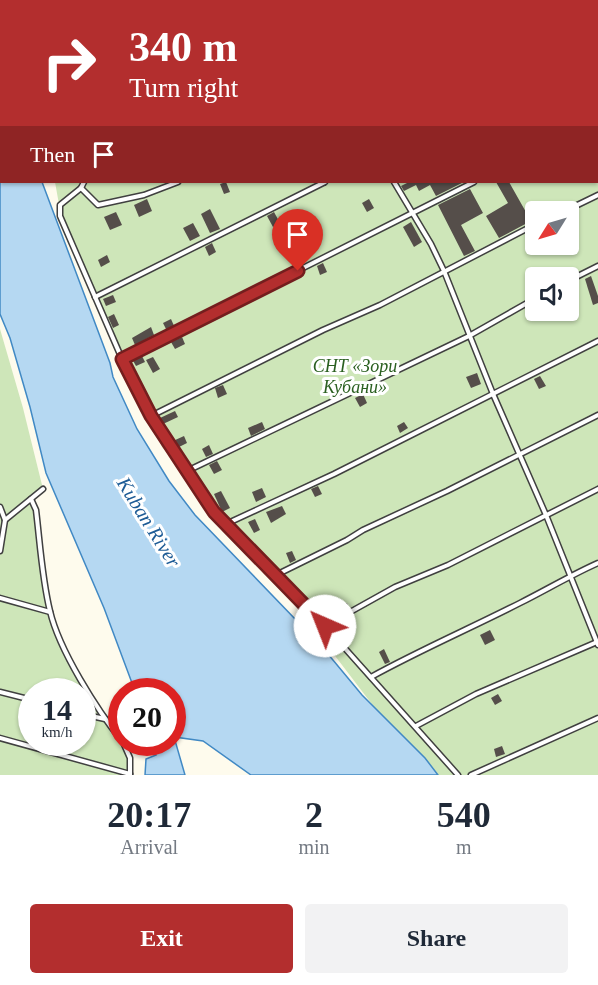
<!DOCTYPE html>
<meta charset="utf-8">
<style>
body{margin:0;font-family:Georgia,serif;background:#f2f2f3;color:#1f2937;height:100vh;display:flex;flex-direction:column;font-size:22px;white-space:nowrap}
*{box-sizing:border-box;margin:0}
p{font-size:20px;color:#747a83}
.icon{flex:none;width:33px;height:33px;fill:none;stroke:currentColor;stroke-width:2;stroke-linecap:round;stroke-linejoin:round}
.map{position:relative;height:775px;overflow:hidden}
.drawer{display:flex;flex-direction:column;background:#fff;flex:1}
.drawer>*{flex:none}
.banner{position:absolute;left:0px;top:0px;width:598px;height:183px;box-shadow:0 2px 4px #0004;background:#b32e2e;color:#fff;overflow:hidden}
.needle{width:39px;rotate:233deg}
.fabs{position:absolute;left:525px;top:201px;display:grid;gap:12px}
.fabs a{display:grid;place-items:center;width:54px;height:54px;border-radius:6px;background:#fff;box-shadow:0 2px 4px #0004;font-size:30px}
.speed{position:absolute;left:18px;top:678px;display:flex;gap:12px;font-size:30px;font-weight:700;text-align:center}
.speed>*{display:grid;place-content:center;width:78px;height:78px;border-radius:50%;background:#fff;box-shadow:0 2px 4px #0004;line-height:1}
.speed small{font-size:15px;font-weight:400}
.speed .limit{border:9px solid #d22;background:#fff;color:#111}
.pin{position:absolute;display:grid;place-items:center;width:51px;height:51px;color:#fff;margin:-62px -26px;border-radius:50% 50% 50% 0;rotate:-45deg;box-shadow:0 0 6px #0007}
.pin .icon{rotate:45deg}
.me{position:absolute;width:66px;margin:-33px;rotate:316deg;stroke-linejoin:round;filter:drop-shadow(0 0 4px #0008)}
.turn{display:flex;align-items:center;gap:21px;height:126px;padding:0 30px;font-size:27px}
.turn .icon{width:78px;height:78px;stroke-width:2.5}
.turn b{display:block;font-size:42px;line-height:51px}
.then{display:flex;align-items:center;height:57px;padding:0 30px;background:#0003;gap:12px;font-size:22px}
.eta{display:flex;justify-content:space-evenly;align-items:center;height:102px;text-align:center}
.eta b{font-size:36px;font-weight:700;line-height:42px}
.primary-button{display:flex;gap:12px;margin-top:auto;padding:12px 30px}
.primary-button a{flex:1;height:69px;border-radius:6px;background:#b32e2e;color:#fff;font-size:24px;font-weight:700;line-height:69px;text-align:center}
.primary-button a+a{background:#f2f2f3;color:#1f2937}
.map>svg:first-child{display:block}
</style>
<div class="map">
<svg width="598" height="775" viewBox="0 0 598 775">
<rect width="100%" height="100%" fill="#fefbed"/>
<!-- green -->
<g fill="#cee6b9" fill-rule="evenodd">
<path d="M25 0H598V775H426L300 610 162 447 60 210 55 182H597V2ZM536 212H568V244H536ZM536 278H568V310H536Z"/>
<path d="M0 329 23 408 43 489 31 499 36 510 50 612 63 647 106 719 121 740 130 758V775H0ZM32 692H82V742H32Z"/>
</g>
<!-- water -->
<path fill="#b5d8f2" stroke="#4189c4" stroke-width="1.5" d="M0 18 2 182H42L110 363 113 377 137 429 169 481 195 515 323 648 362 695 425 758 438 775H251L203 741 174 737 185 775H145L146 759 156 755 152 743 172 742V692L135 691 104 608 46 473 30 407 10 338 0 314Z"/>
<!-- building -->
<g fill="#554e4a">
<path d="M226 182 230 192 224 194 220 184Z"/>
<path d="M409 182H461L462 183 436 196 430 185 419 191 416 185 404 191 401 186Z"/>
<path d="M496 182H509L531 221 499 238 486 216 508 203Z"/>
<path d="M470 189 483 213 461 225 475 251 464 256 438 205Z"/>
<path d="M147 199 152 211 139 217 134 205Z"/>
<path d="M369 199 374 208 367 212 362 203Z"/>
<path d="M210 209 220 229 210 233 201 214Z"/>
<path d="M116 212 122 225 110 230 104 217Z"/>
<path d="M274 212 280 223 273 227 267 216Z"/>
<path d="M411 222 422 242 414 247 403 227Z"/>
<path d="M193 223 200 236 190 241 183 228Z"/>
<path d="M212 243 216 252 209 256 205 247Z"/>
<path d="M107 255 110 262 101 267 98 260Z"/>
<path d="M323 263 327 272 320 275 317 266Z"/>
<path d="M591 276 598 296V303L593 305 585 279Z"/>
<path d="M113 295 116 302 106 306 103 299Z"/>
<path d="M114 314 119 325 113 328 108 317Z"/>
<path d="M171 319 175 328 167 331 163 323Z"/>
<path d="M151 327 154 335 135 345 132 338Z"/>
<path d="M182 337 185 344 175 349 171 342Z"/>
<path d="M141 354 145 362 136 366 132 359Z"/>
<path d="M153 357 160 369 153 373 146 360Z"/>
<path d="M477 373 481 384 471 388 466 377Z"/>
<path d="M540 376 546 386 539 389 534 379Z"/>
<path d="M223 385 227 394 218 398 215 388Z"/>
<path d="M363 394 367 403 360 407 355 398Z"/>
<path d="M175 411 178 417 163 424 160 418Z"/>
<path d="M262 422 265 429 251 436 248 428Z"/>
<path d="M404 422 408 428 400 433 397 426Z"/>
<path d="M184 436 187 443 177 448 173 441Z"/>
<path d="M209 445 213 454 206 457 202 449Z"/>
<path d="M217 461 222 470 214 474 209 465Z"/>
<path d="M318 486 322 494 315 497 311 489Z"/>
<path d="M262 488 266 497 256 502 252 492Z"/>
<path d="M221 491 230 508 222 512 214 494Z"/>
<path d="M282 506 286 514 271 523 266 512Z"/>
<path d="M255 519 260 530 254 533 248 522Z"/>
<path d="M292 551 296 560 290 563 286 553Z"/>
<path d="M347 603 349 608 337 615 334 609Z"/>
<path d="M490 630 495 640 485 645 480 635Z"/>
<path d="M384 649 390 662 385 664 379 652Z"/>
<path d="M498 694 502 701 495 705 491 698Z"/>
<path d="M502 746 505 754 496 757 494 749Z"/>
</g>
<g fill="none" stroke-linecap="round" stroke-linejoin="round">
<defs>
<g id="lane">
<path d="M35 0V2"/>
<path d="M72 0 76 2"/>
<path d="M288 0 289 2"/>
<path d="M573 0V2"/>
<path d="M249 2 252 0"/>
<path d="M392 2 395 0"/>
<path d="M535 2 538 0"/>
<path d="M597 41 598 43"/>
<path d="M597 118H598"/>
<path d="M84 182 81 188 60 205V216L122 359 151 416 214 512 325 626 458 775"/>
<path d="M394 182 431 244 444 271 493 394 546 515 598 645"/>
<path d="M81 188 98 205 144 195 178 182"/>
<path d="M563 212 598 195"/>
<path d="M568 281 598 266"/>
<path d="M95 297 325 182"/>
<path d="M122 359 474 182"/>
<path d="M151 416 323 330 380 305 536 224"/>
<path d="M187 471 469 336 536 298"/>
<path d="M31 499 36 510C40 543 42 579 50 611 59 650 97 710 122 741"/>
<path d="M0 507 5 520 0 551"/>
<path d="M5 520 43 489"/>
<path d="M226 524 334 474 598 341"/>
<path d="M276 575 347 540 363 530 447 491 598 415"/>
<path d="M0 598 50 612"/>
<path d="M325 626 395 587 448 565 598 489"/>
<path d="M371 677C420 650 471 628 520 603 546 590 571 575 598 563"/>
<path d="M0 692 32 700"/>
<path d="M82 714 105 719"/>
<path d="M416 726 476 694 597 642"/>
<path d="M0 738 130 774"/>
<path d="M123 742 130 758V775"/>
<path d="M471 775 598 718"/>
</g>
</defs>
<!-- lane casing -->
<use href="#lane" stroke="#404040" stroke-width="7"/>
<!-- lane -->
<use href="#lane" stroke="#fff" stroke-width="4"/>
</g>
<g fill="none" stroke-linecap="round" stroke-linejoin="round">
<defs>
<path id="route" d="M298 271 122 359 151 416 214 512 325 626"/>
</defs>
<!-- route casing -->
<use href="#route" stroke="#741e1e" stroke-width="15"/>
<!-- route -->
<use href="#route" stroke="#b32e2e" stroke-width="10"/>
</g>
<g text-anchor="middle" stroke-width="6" stroke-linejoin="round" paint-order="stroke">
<!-- park labels -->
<g font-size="18" font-style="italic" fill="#2b6021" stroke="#fff">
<text x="355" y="372">СНТ «Зори<tspan x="355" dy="21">Кубани»</tspan></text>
</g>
<!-- water labels -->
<g font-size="20" font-style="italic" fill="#1e5c96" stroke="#fff">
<text transform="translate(149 522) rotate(58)" y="7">Kuban River</text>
</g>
</g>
</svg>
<div class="fabs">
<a><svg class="needle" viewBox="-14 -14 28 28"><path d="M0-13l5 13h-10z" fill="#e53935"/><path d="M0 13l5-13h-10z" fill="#747a83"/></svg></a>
<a><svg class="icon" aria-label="sound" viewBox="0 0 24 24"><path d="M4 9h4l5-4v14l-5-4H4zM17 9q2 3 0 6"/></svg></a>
</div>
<div class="speed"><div>14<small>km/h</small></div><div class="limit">20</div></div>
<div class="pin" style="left:298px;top:271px;background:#d93025"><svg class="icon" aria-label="arrive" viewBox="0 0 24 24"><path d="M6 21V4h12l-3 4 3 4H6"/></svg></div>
<svg class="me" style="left:325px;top:626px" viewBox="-20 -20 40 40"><circle r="19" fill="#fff"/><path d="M0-13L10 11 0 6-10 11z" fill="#b32e2e"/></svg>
<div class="banner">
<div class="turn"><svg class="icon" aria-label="right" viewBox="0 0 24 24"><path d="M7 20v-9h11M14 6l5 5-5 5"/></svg><div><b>340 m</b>Turn right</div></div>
<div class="then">Then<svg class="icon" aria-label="arrive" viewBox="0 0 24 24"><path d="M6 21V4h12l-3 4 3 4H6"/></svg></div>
</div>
</div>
<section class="drawer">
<div class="eta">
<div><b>20:17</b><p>Arrival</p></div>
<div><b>2</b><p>min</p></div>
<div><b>540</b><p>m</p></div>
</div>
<div class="primary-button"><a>Exit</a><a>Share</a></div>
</section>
